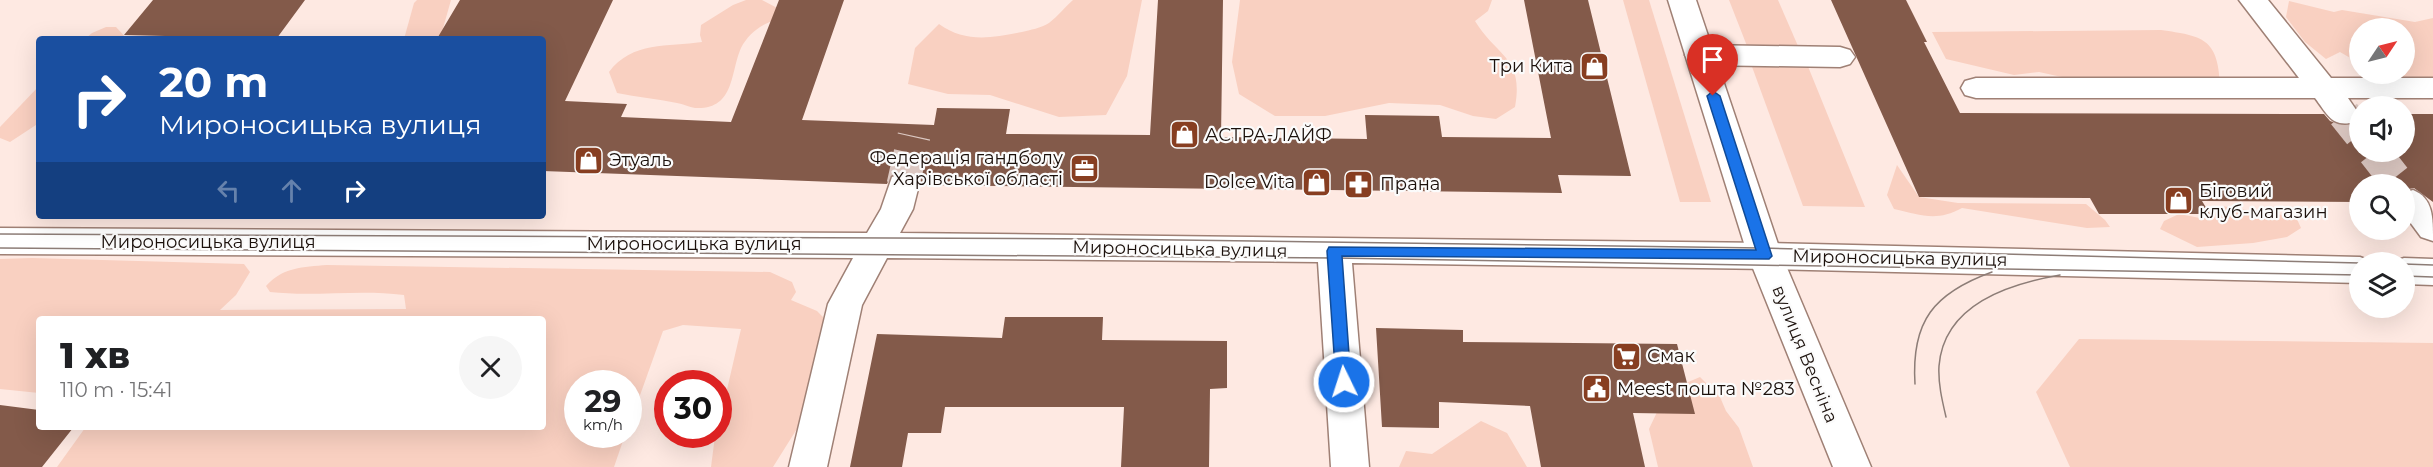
<!DOCTYPE html>
<html lang="uk">
<meta charset="utf-8">
<style>
body{margin:0;font-family:Montserrat,sans-serif;background:#f6f6f6;color:#202124;height:100vh;display:flex;flex-direction:column;font-size:22px;white-space:nowrap}
*{box-sizing:border-box;margin:0}
p{font-size:20px;color:#757577}
.icon{flex:none;width:33px;height:33px;fill:none;stroke:currentColor;stroke-width:2;stroke-linecap:round;stroke-linejoin:round}
.map{position:relative;flex:1;overflow:hidden}
.side{position:absolute;left:36px;top:316px;width:510px;height:114px;display:flex;flex-direction:column;background:#fff;border-radius:6px;box-shadow:0 6px 24px #0002}
.side>*{flex:none}
.hud{position:absolute;left:36px;top:36px;width:510px;height:183px;border-radius:6px;box-shadow:0 6px 24px #0002;background:#1a4fa0;color:#fff;overflow:hidden}
.needle{width:39px;rotate:55deg}
.fabs{position:absolute;left:2349px;top:18px;display:grid;gap:12px}
.fabs a{display:grid;place-items:center;width:66px;height:66px;border-radius:50%;background:#fff;box-shadow:0 6px 24px #0002;font-size:30px}
.speed{position:absolute;left:564px;top:370px;display:flex;gap:12px;font-size:30px;font-weight:700;text-align:center}
.speed>*{display:grid;place-content:center;width:78px;height:78px;border-radius:50%;background:#fff;box-shadow:0 6px 24px #0002;line-height:1}
.speed small{font-size:15px;font-weight:400}
.speed .limit{border:9px solid #d22;background:#fff;color:#111}
.pin{position:absolute;display:grid;place-items:center;width:51px;height:51px;color:#fff;margin:-62px -26px;border-radius:50% 50% 50% 0;rotate:-45deg;box-shadow:0 0 6px #0007}
.pin .icon{rotate:45deg}
.me{position:absolute;width:66px;margin:-33px;rotate:356deg;stroke-linejoin:round;filter:drop-shadow(0 0 4px #0008)}
.turn{display:flex;align-items:center;gap:21px;height:126px;padding:0 24px;font-size:27px}
.turn .icon{width:78px;height:78px;stroke-width:2.5}
.turn b{display:block;font-size:42px;line-height:51px}
.lanes{display:flex;align-items:center;height:57px;padding:0 24px;background:#0003;justify-content:center;gap:30px;direction:ltr}
.lanes .off{opacity:.35}
.round{display:grid;place-items:center;flex:none;width:63px;height:63px;border-radius:32px;background:#f6f6f6}
.headline{display:flex;align-items:center;justify-content:space-between;height:102px;padding:0 24px}
h1{font-size:36px;font-weight:800;line-height:45px}
.map>svg:first-child{display:block}
</style>
<div class="map">
<svg width="2433" height="467" viewBox="0 0 2433 467">
<rect width="100%" height="100%" fill="#fee9e2"/>
<!-- green -->
<g fill="#f9d0c1">
<path d="M417 0H451L440 39H404L414 3Z"/>
<path d="M746 0H762L781 10 776 20C761 24 748 34 741 48 730 73 735 110 695 108 689 107 683 104 677 103 657 99 637 97 617 93L609 72C632 41 668 47 702 42L700 35 701 25 733 5Z"/>
<path d="M1073 0H1142L1127 76 1106 115 1059 117 990 95 948 94 908 84 915 48 939 24C965 43 992 38 1022 32 1030 30 1041 28 1049 23 1058 16 1065 7 1073 0Z"/>
<path d="M1240 0H1492L1488 11 1475 21C1497 57 1524 57 1515 107L1496 119 1473 116 1440 105 1389 103 1325 116H1275L1239 94 1232 62Z"/>
<path d="M1623 0H1649L1711 202H1680Z"/>
<path d="M1729 0H1778L1798 46H1747Z"/>
<path d="M2289 1 2334 12 2342 10 2415 22 2433 18V92L2379 74H2404V28H2360L2359 63 2340 52 2326 59 2305 42 2286 17Z"/>
<path d="M106 27H116L127 39H85L92 33Z"/>
<path d="M2161 30C2202 36 2218 38 2220 84H2094L2039 72 2014 75 1946 59 1932 32Z"/>
<path d="M1751 64H1807L1865 207 1803 206Z"/>
<path d="M39 86V123L10 142 0 138V127Z"/>
<path d="M1897 165 1919 197 1958 203 2086 204 2105 220 2110 227 2087 228 1962 208C1937 222 1920 215 1894 209L1887 195Z"/>
<path d="M2221 206 2296 217 2301 228 2287 237 2253 243 2197 247 2160 229 2164 221 2179 214 2200 218 2215 207Z"/>
<path d="M32 258 244 264 250 272 236 295 220 310 406 309 404 295C359 289 315 297 270 292L266 286C283 267 303 267 327 265L770 272 792 282 796 292 791 300 817 311 823 317V352L805 416 773 467H711L715 436 718 435 719 424 741 329 683 325 663 331 629 426 628 384H578V435H625L614 467H57L85 428H543V320H39V393L0 389V259Z"/>
<path d="M2079 339 2433 343V467H2070L2036 392Z"/>
<path d="M1700 377 1720 397 1726 411 1739 428 1753 467H1658L1649 429 1667 391Z"/>
<path d="M1481 421 1507 433 1527 467H1399L1406 451 1432 454Z"/>
</g>
<!-- building -->
<g fill="#835a4a">
<path d="M153 0H305L277 38 162 39 165 36 124 35Z"/>
<path d="M460 0H613L565 101 627 104 621 117 731 122 779 0H844L802 120 934 125 937 108 1010 109 1006 134 1150 135 1158 0H1223L1221 137 1367 139 1365 115 1439 116 1442 137 1551 138 1524 0H1588L1631 176 1558 175 1562 193 921 185 915 175 904 171 891 175 887 184 543 171V39L438 37Z"/>
<path d="M1831 0H1906L1927 42H1924L1960 113 2324 114 2330 121 2341 125 2355 124 2360 118V152H2404V114H2433V202L2414 188 2404 190V184H2360V202L2202 201 2210 214H2099L2090 198 1919 197Z"/>
<path d="M1005 317H1103L1102 340 1227 341V388L1210 389 1209 467H1121L1124 407H945L941 433H908L902 467H850L877 334 1002 338Z"/>
<path d="M1376 328 1463 330V342L1677 344 1695 414 1633 413 1645 467H1541L1530 406 1439 402V428L1382 427Z"/>
<path d="M0 405 39 410V428H73L42 467H0Z"/>
</g>
<g fill="none" stroke-linecap="round" stroke-linejoin="round">
<!-- minor-tunnel -->
<g stroke="#dcc8c2" stroke-width="33" stroke-dasharray="33 16" stroke-linecap="butt">
<path d="M2344 114 2360 134"/>
<path d="M2374 152 2399 184"/>
<path d="M903 185 914 136"/>
</g>
<defs>
<g id="minor">
<path d="M2239 0H2268L2331 78H2433V98H2348L2359 114 2355 122C2332 128 2328 115 2315 98H1976L1965 95 1961 88 1965 81 1976 78H2299Z"/>
<path d="M1700 45 1840 47 1850 50 1855 57 1850 64 1840 67 1700 65 1690 62 1685 55 1690 48Z"/>
<path d="M903 173 914 177 919 185 913 209 900 233 1770 243 2360 257 2373 262H2360V283L1770 269 1352 263 1369 467H1331L1318 262 887 258 862 305 827 467H789L828 304 853 258 0 254V228L867 233 881 209 892 177Z"/>
<path d="M2413 190C2433 198 2433 217 2433 241L2421 237 2404 214V193Z"/>
<path d="M2404 258 2433 259V285L2404 284V262H2392Z"/>
</g>
<path id="major" d="M1668 0H1696L1782 256 1871 467H1833L1748 256Z"/>
</defs>
<!-- minor casing -->
<use href="#minor" stroke="#9f8075" stroke-width="3"/>
<!-- major casing -->
<use href="#major" stroke="#9f8075" stroke-width="3"/>
<!-- minor -->
<use href="#minor" fill="#fff" fill-rule="evenodd"/>
<!-- major -->
<use href="#major" fill="#fff" fill-rule="evenodd"/>
<!-- tram -->
<g stroke="#8d7d77" stroke-width="1.5">
<path d="M0 234 1104 239 1762 248 2360 263"/>
<path d="M0 248 1335 258 2360 275"/>
<path d="M2404 264 2433 265"/>
<path d="M2404 276 2433 277"/>
<path d="M1915 384C1911 321 1934 293 1992 272"/>
<path d="M1946 417C1942 400 1938 383 1939 366 1944 304 2009 284 2060 275"/>
</g>
</g>
<!-- route -->
<path fill="#1a73e8" stroke="#114b97" stroke-width="1.5" d="M1713 91 1720 96 1772 256 1769 259 1342 256 1351 382 1349 387 1344 388 1338 387 1336 382 1327 251 1329 247 1756 250 1707 96Z"/>
<!-- icons -->
<defs>
<symbol id="shop-square" viewBox="-11 -11 22 22"><rect x="-9" y="-9" width="18" height="18" rx="4" fill="#873e21" stroke="#fbfbfb"/><path d="M-5-2.5h2.3a2.7 3.5 0 0 1 5.4 0H5L5.5 6h-11ZM-1.5-2.5h3a1.5 2.3 0 0 0-3 0Z" fill="#fff"/></symbol>
<symbol id="office-square" viewBox="-11 -11 22 22"><rect x="-9" y="-9" width="18" height="18" rx="4" fill="#873e21" stroke="#fbfbfb"/><path d="M-6-3h4V-5.5h4V-3h4V5H-6ZM-1-4.5V-3h2v-1.5ZM-6 0V1H6V0Z" fill="#fff"/></symbol>
<symbol id="pharmacy-square" viewBox="-11 -11 22 22"><rect x="-9" y="-9" width="18" height="18" rx="4" fill="#873e21" stroke="#fbfbfb"/><path d="M-2-6h4v4h4v4h-4v4h-4v-4h-4v-4h4Z" fill="#fff"/></symbol>
<symbol id="supermarket-square" viewBox="-11 -11 22 22"><rect x="-9" y="-9" width="18" height="18" rx="4" fill="#873e21" stroke="#fbfbfb"/><path d="M-6-5.5h2.5l.6 2H6L4.5 2H-2.5L-4.4-4H-6ZM-1.5 3.2a1.3 1.3 0 1 0 .1 0ZM3 3.2a1.3 1.3 0 1 0 .1 0Z" fill="#fff"/></symbol>
<symbol id="civic-square" viewBox="-11 -11 22 22"><rect x="-9" y="-9" width="18" height="18" rx="4" fill="#873e21" stroke="#fbfbfb"/><path d="M-.6-6.5H3V-4.5H.6V-3L4-1V1h2V6H-6V1h2V-1L-.6-3ZM-1.2 2.5V6h2.4V2.5Z" fill="#fff"/></symbol>
</defs>
<g fill-rule="evenodd">
<use href="#shop-square" x="1578" y="50" width="33" height="33"/>
<use href="#shop-square" x="1168" y="118" width="33" height="33"/>
<use href="#shop-square" x="572" y="144" width="33" height="33"/>
<use href="#office-square" x="1068" y="152" width="33" height="33"/>
<use href="#shop-square" x="1300" y="166" width="33" height="33"/>
<use href="#pharmacy-square" x="1342" y="168" width="33" height="33"/>
<use href="#shop-square" x="2162" y="184" width="33" height="33"/>
<use href="#supermarket-square" x="1610" y="340" width="33" height="33"/>
<use href="#civic-square" x="1580" y="372" width="33" height="33"/>
</g>
<g text-anchor="middle" stroke-width="4.5" stroke-linejoin="round" paint-order="stroke">
<!-- poi labels -->
<g font-size="18" fill="#1b100b" stroke="#fbfbfb" text-anchor="start">
<text x="1573" y="72" text-anchor="end">Три Кита</text>
<text x="1205" y="141">АСТРА-ЛАЙФ</text>
<text x="1063" y="164" text-anchor="end">Федерація гандболу<tspan x="1063" dy="21">Харівської області</tspan></text>
<text x="609" y="166">Этуаль</text>
<text x="1295" y="188" text-anchor="end">Dolce Vita</text>
<text x="1380" y="190">Прана</text>
<text x="2199" y="197">Біговий<tspan x="2199" dy="21">клуб-магазин</tspan></text>
<text x="1647" y="362">Смак</text>
<text x="1617" y="395">Meest пошта №283</text>
</g>
<!-- street labels -->
<g font-size="18" fill="#1b100b" stroke="#fbfbfb">
<text x="208" y="248">Мироносицька вулиця</text>
<text x="694" y="250">Мироносицька вулиця</text>
<text transform="translate(1180 249) rotate(1)" y="6">Мироносицька вулиця</text>
<text transform="translate(1900 258) rotate(1)" y="6">Мироносицька вулиця</text>
<text transform="translate(1805 354) rotate(68)" y="6">вулиця Весніна</text>
</g>
</g>
</svg>
<div class="fabs">
<a><svg class="needle" viewBox="-14 -14 28 28"><path d="M0-13l5 13h-10z" fill="#e53935"/><path d="M0 13l5-13h-10z" fill="#757577"/></svg></a>
<a><svg class="icon" aria-label="sound" viewBox="0 0 24 24"><path d="M4 9h4l5-4v14l-5-4H4zM17 9q2 3 0 6"/></svg></a>
<a><svg class="icon" aria-label="search" viewBox="0 0 24 24"><circle cx="10" cy="10" r="6"/><path d="M15 15l6 6"/></svg></a>
<a><svg class="icon" aria-label="layers" viewBox="0 0 24 24"><path d="M12 4l9 5-9 5-9-5zM3 14l9 5 9-5"/></svg></a>
</div>
<div class="speed"><div>29<small>km/h</small></div><div class="limit">30</div></div>
<div class="pin" style="left:1713px;top:96px;background:#d93025"><svg class="icon" aria-label="arrive" viewBox="0 0 24 24"><path d="M6 21V4h12l-3 4 3 4H6"/></svg></div>
<svg class="me" style="left:1344px;top:382px" viewBox="-20 -20 40 40"><circle r="17" fill="#1a73e8" stroke="#fff" stroke-width="3"/><path d="M0-11L8 9 0 5-8 9z" fill="#fff"/></svg>
<div class="hud">
<div class="turn"><svg class="icon" aria-label="right" viewBox="0 0 24 24"><path d="M7 20v-9h11M14 6l5 5-5 5"/></svg><div><b>20 m</b>Мироносицька вулиця</div></div>
<div class="lanes"><svg class="icon off" aria-label="left" viewBox="0 0 24 24"><path d="M17 20v-9H6M10 6l-5 5 5 5"/></svg><svg class="icon off" aria-label="ahead" viewBox="0 0 24 24"><path d="M12 20V5M6 11l6-6 6 6"/></svg><svg class="icon" aria-label="right" viewBox="0 0 24 24"><path d="M7 20v-9h11M14 6l5 5-5 5"/></svg></div>
</div>
<section class="side">
<div class="headline"><div><h1>1 хв</h1><p>110 m · 15:41</p></div><a class="round"><svg class="icon" aria-label="close" viewBox="0 0 24 24"><path d="M6 6l12 12M18 6L6 18"/></svg></a></div>
</section>
</div>
